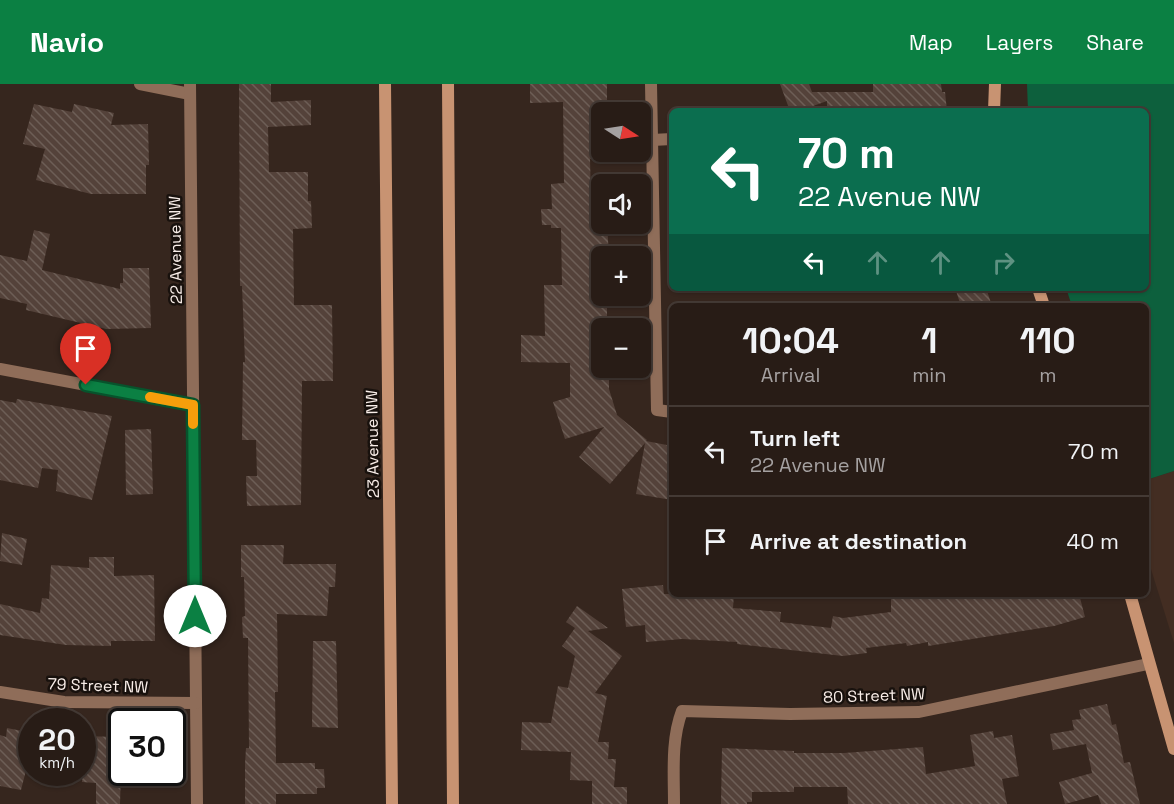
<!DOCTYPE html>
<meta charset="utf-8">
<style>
body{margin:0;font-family:"Space Grotesk",sans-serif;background:#342923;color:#f1f3f6;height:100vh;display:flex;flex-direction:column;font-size:22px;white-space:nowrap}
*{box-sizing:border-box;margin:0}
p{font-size:20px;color:#a5a1a1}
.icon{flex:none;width:33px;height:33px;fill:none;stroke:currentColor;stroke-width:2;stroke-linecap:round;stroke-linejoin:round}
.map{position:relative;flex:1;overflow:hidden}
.details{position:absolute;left:669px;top:219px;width:480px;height:294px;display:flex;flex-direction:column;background:#281c16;border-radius:9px;box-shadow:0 2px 4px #0004,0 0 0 2px #443a35}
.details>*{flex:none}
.top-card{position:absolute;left:669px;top:24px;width:480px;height:183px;border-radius:9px;box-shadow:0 2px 4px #0004,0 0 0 2px #443a35;background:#0b6e4f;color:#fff;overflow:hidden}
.needle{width:39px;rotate:102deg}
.controls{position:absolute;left:591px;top:18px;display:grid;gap:12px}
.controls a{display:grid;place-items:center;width:60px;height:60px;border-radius:9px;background:#281c16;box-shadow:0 2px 4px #0004,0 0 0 2px #443a35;font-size:30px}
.speed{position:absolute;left:18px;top:624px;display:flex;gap:12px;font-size:30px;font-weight:700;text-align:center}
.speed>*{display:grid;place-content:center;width:78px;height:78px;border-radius:50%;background:#281c16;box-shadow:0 2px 4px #0004,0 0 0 2px #443a35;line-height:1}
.speed small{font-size:15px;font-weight:400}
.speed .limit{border:3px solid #111;border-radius:9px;background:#fff;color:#111}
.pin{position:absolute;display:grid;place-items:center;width:51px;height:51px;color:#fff;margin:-62px -26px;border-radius:50% 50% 50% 0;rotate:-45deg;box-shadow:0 0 6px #0007}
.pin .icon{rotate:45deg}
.me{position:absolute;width:66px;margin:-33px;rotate:0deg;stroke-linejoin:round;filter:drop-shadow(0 0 4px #0008)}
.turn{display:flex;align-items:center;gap:21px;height:126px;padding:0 30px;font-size:27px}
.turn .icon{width:78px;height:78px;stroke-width:2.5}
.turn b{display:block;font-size:42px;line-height:51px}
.lanes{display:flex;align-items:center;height:57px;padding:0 30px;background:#0003;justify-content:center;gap:30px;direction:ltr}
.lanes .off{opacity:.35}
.eta{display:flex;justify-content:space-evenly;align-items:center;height:102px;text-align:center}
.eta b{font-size:36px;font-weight:700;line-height:42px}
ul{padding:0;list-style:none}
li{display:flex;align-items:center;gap:18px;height:90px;padding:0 30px;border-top:2px solid #443a35}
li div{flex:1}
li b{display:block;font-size:22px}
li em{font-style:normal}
header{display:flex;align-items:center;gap:36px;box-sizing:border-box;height:84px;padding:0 30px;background:#0b8043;color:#fff}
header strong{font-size:28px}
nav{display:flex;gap:33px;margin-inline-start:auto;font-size:21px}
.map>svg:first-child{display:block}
</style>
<header>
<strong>Navio</strong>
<nav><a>Map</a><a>Layers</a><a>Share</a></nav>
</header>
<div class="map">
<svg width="1174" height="720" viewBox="0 0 1174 720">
<defs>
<pattern id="building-back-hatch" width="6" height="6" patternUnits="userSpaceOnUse" patternTransform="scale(1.5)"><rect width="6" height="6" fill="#54423a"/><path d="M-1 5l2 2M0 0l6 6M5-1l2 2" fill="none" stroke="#6d5e56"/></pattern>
</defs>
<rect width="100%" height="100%" fill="#36261e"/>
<!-- built -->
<path fill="#432d22" d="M1174 387V559L1146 469V396Z"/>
<!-- park -->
<path fill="#0d603d" d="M1027 0H1174V387L1146 396V222H1072L1066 204H1146V27H1028Z"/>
<!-- building -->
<g fill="url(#building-back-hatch)">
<path d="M239 0H271V18L311 16V41L268 43 269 88H308V117H311L312 144 293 145 294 221H332L333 297H302L301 421 247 422 246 392H257L256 356H242L243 278H245L242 202H240Z"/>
<path d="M530 0H607V28H602V75H590L591 113H602V140H607L609 172H602V222H607V244H602V284H609V305L617 331 647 356 646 357 672 362V416L636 410 645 359 610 400 579 373 604 343 565 355 553 318 570 313V279L521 278V251L545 252 544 201H562L561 144H551V141H542L541 125H552L551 100 564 99 563 18 530 19Z"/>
<path d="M780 0H809L812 8H873V0H941L942 8H945L947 27H827V17L799 27H790Z"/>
<path d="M34 20 72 28 74 20 114 29 111 41 148 40 149 81H146V110H91L36 96 45 65 23 60Z"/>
<path d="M34 146 50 150 42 186 120 205V199H123V184H149L151 244 106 245 26 226 27 220 0 214V171L27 177Z"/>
<path d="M955 204H986L992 222H961Z"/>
<path d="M17 315 112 332 92 416 56 407 58 386 42 384 38 404 0 396V316L16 319Z"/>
<path d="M151 345 153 410 126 411 125 346Z"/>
<path d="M2 449 27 455 22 481 0 477Z"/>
<path d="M241 461H284L283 480H336L335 503H329L327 532 277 530 278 608H275L276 679H315V685H324L325 704H317V710H276V720H245V680L246 664H249L248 554H243L242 533 245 532 244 493H241Z"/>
<path d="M89 473H114V492L154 491 155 557H111V562L66 561 0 551V520L40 529 42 514 49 515 51 481 89 484Z"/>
<path d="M663 501 664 510H734L733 524 781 528 780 538 831 544 833 532 843 534 891 528V510H1079L1085 533 1054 542 928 562V558L907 562 906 559 866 564 867 569 843 572 737 560V558L682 555 646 558 645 541 626 543 622 505Z"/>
<path d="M577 522 608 544 588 547 622 572 595 609 607 612 598 658H609L608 675H616L614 703H627V720H592V697L570 696 571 668 521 666 522 638 551 639 558 602 568 604 575 572 562 562 575 544 566 538Z"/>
<path d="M313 557H336L338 644 312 643Z"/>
<path d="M1107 620 1112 641 1116 640 1124 679 1130 678 1140 720H1101L1098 711 1065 720 1059 698 1092 689 1086 660 1053 666 1050 650 1074 646 1072 636 1081 635 1079 626Z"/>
<path d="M7 644 32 649V663L21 706 0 702V651L6 653Z"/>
<path d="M993 647 994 654 1012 651 1019 692 1002 695 1007 720H848L847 703H794V708H752V718H747V720H721L722 664 794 667V669H844L923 663 926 690 975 682 970 651Z"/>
<path d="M82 652 118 653 117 688H121L120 720H96V699L82 698Z"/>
</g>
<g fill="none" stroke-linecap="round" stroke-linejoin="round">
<!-- street -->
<g stroke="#8f6d59" stroke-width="12">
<path d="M140 0 190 10"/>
<path d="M190 0 197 720"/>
<path d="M651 0 657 326 672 328"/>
<path d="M652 56 672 55"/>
<path d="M0 285 193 321"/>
<path d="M0 608 64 618 196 619"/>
<path d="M674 720C674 689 671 656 682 627L790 630 919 628 1148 580"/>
</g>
<!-- secondary -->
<g stroke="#c89372" stroke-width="12">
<path d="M385 0 392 720"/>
<path d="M448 0 453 720"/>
<path d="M994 27 995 0"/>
<path d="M1038 204 1044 222"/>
<path d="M1130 510 1174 665"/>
</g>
</g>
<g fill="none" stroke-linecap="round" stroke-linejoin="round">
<defs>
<path id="route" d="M86 301 193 321 195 532"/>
</defs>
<!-- route casing -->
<use href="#route" stroke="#07532c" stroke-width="15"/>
<!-- route -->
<use href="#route" stroke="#0b8043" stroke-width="10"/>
<!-- slow -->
<path stroke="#f59e0b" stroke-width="10" d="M150 313 193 321V340"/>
</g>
<g text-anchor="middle" stroke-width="5" stroke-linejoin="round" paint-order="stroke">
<!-- street labels -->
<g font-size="16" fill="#f9eee9" stroke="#18110d">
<text transform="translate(175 166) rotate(-91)" y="6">22 Avenue NW</text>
<text transform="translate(372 360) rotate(-91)" y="6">23 Avenue NW</text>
<text transform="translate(98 601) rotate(2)" y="6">79 Street NW</text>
<text transform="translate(874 611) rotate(-2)" y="6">80 Street NW</text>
</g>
</g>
</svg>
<div class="controls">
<a><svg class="needle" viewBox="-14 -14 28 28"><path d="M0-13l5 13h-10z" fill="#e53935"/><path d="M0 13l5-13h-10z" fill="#a5a1a1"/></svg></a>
<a><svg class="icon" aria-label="sound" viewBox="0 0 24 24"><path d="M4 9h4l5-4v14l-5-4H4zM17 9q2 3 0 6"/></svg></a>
<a>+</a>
<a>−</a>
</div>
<div class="speed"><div>20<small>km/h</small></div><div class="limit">30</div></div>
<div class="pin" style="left:86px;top:301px;background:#d93025"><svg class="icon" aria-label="arrive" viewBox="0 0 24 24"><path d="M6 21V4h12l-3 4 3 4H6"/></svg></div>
<svg class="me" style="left:195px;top:532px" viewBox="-20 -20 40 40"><circle r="19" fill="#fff"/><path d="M0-13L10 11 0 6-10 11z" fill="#0b8043"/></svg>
<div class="top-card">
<div class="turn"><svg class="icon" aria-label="left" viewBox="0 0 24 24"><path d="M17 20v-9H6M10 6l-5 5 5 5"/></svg><div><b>70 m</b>22 Avenue NW</div></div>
<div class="lanes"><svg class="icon" aria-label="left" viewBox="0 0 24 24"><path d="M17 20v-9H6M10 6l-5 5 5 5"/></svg><svg class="icon off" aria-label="ahead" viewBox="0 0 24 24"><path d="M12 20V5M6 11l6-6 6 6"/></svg><svg class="icon off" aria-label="ahead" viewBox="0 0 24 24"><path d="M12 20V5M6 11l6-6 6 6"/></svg><svg class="icon off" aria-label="right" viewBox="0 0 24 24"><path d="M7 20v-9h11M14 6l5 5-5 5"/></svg></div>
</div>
<section class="details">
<div class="eta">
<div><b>10:04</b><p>Arrival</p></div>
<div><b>1</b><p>min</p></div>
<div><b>110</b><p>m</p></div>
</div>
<ul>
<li><svg class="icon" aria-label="left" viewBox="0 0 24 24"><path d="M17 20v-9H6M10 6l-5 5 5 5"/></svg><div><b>Turn left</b><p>22 Avenue NW</p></div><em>70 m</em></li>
<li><svg class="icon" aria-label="arrive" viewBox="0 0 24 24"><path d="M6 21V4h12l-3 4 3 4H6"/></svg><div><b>Arrive at destination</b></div><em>40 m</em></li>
</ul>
</section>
</div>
